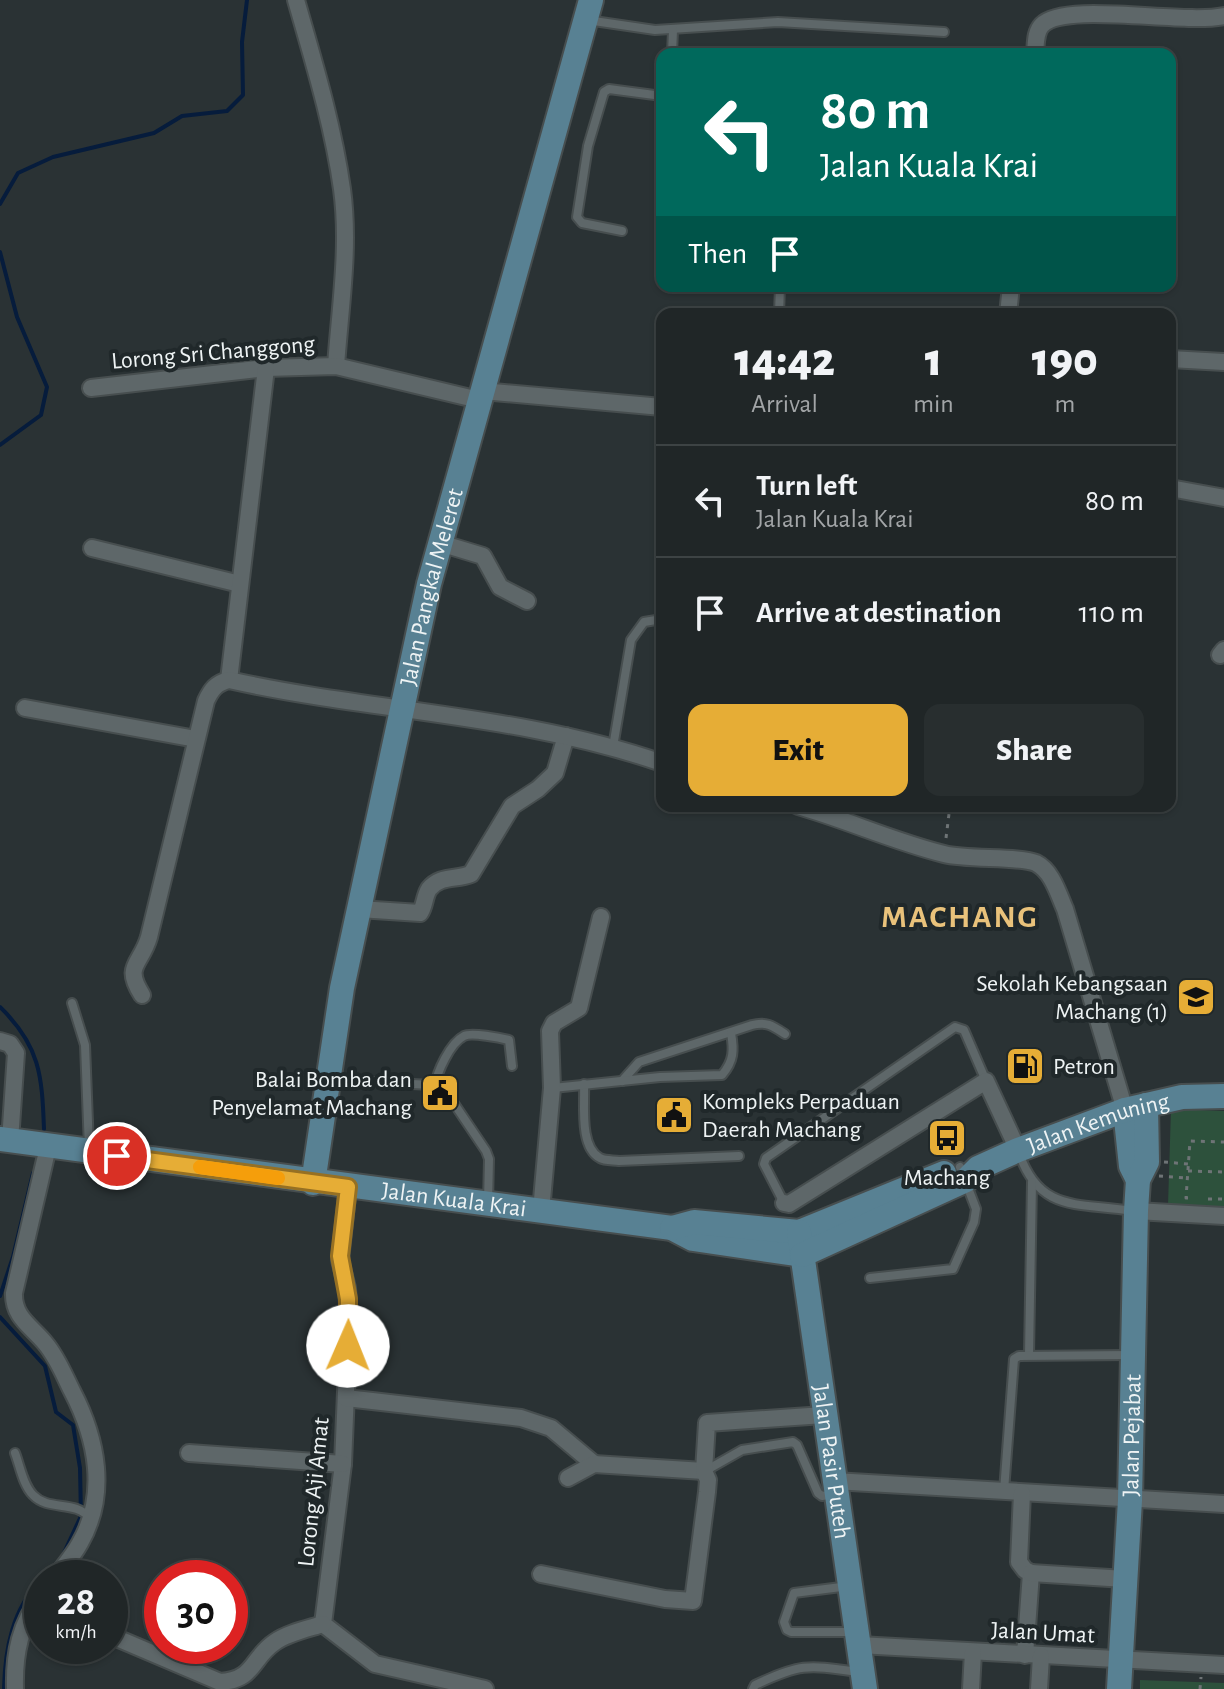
<!DOCTYPE html>
<style>
body{margin:0;font-family:"Alegreya Sans",sans-serif;background:#282e2f;color:#f1f3f6;height:100vh;display:flex;flex-direction:column;font-size:30px;white-space:nowrap}
*{box-sizing:border-box;margin:0}
p{font-size:26px;color:#a2a5a7}
.icon{flex:none;width:44px;height:44px;fill:none;stroke:currentColor;stroke-width:2;stroke-linecap:round;stroke-linejoin:round}
.map{position:relative;flex:1;overflow:hidden}
.panel{position:absolute;left:656px;top:308px;width:520px;height:504px;display:flex;flex-direction:column;background:#202627;border-radius:16px;box-shadow:0 2px 6px #0004,0 0 0 2px #3d4344}
.panel>*{flex:none}
.top-card{position:absolute;left:656px;top:48px;width:520px;height:244px;border-radius:16px;box-shadow:0 2px 6px #0004,0 0 0 2px #3d4344;background:#00695c;color:#fff;overflow:hidden}
.speed{position:absolute;left:24px;top:1560px;display:flex;gap:16px;font-size:40px;font-weight:700;text-align:center}
.speed>*{display:grid;place-content:center;width:104px;height:104px;border-radius:50%;background:#202627;box-shadow:0 2px 6px #0004,0 0 0 2px #3d4344;line-height:1}
.speed small{font-size:20px;font-weight:400}
.speed .limit{border:12px solid #d22;background:#fff;color:#111}
.pin{position:absolute;display:grid;place-items:center;width:68px;height:68px;color:#fff;margin:-34px;border:4px solid #fff;border-radius:50%;box-shadow:0 2px 8px #0007}
.me{position:absolute;width:88px;margin:-44px;rotate:1deg;stroke-linejoin:round;filter:drop-shadow(0 0 6px #0008)}
.turn{display:flex;align-items:center;gap:28px;height:168px;padding:0 32px;font-size:36px}
.turn .icon{width:104px;height:104px;stroke-width:2.5}
.turn b{display:block;font-size:56px;line-height:68px}
.then{display:flex;align-items:center;height:76px;padding:0 32px;background:#0003;gap:16px;font-size:30px}
.eta{display:flex;justify-content:space-evenly;align-items:center;height:136px;text-align:center}
.eta b{font-size:48px;font-weight:800;line-height:56px}
.button{display:flex;gap:16px;margin-top:auto;padding:16px 32px}
.button a{flex:1;height:92px;border-radius:16px;background:#e6ad36;color:#111;font-size:32px;font-weight:800;line-height:92px;text-align:center}
.button a+a{background:#282e2f;color:#f1f3f6}
ul{padding:0;list-style:none}
li{display:flex;align-items:center;gap:24px;height:112px;padding:0 32px;border-top:2px solid #3d4344}
li div{flex:1}
li b{display:block;font-size:30px}
li em{font-style:normal}
.map>svg:first-child{display:block}
</style>
<div class="map">
<svg width="1224" height="1689" viewBox="0 0 1224 1689">
<rect width="100%" height="100%" fill="#2a3234"/>
<!-- green -->
<g fill="#2d513c">
<path d="M1171 1109 1224 1111V1208L1168 1206Z"/>
<path d="M1140 1680 1224 1683V1689H1140Z"/>
</g>
<g fill="none" stroke-linecap="round" stroke-linejoin="round">
<!-- stream -->
<g stroke="#061c3c" stroke-width="4">
<path d="M0 204 18 173 53 157 154 133 182 116 227 111 243 95 242 42 247 0"/>
<path d="M0 252 17 317 47 387 41 415 0 445"/>
<path d="M0 1007C40 1046 42 1075 44 1129"/>
<path d="M0 1296 13 1257 33 1173"/>
<path d="M0 1317 45 1366 56 1412 73 1425 80 1468 81 1516 63 1555"/>
<path d="M4 1689C5 1649 12 1609 42 1579"/>
</g>
<defs>
<g id="lane">
<path d="M587 20 655 30 778 22 944 32"/>
<path d="M672 54 673 30"/>
<path d="M622 231 582 223 577 217 588 146 604 92 609 89 662 96"/>
<path d="M779 314 780 286"/>
<path d="M613 747 631 640 644 622 662 619"/>
<path d="M72 1003 85 1045 89 1148"/>
<path d="M333 1080 432 1085 438 1087 449 1096 486 1151 489 1159 488 1203"/>
<path d="M622 1081 639 1062 752 1025C766 1021 773 1026 785 1034"/>
<path d="M584 1084C585 1104 579 1147 600 1158 605 1161 614 1160 619 1161L739 1156"/>
<path d="M435 1086C437 1072 450 1043 464 1036 471 1032 501 1038 509 1040L512 1066"/>
<path d="M553 1088 660 1077 722 1075C734 1061 734 1050 731 1033"/>
<path d="M1019 1153C1040 1214 1080 1202 1132 1211"/>
<path d="M784 1203 764 1164 766 1158 955 1027 964 1030 986 1081"/>
<path d="M870 1278 953 1269 974 1222 976 1209 960 1167"/>
<path d="M1029 1355 1032 1182"/>
<path d="M15 1453C20 1466 23 1485 33 1495 49 1512 75 1499 91 1519"/>
<path d="M705 1471 742 1450 793 1442 797 1445 818 1493 822 1496 835 1494"/>
<path d="M1004 1491 1014 1359 1019 1356 1130 1355"/>
<path d="M849 1586 794 1593 784 1622 787 1630 791 1632H854"/>
<path d="M753 1689 755 1685C801 1663 808 1665 858 1672"/>
</g>
<g id="street">
<path d="M296 0C314 63 333 125 342 189 350 247 340 308 336 366"/>
<path d="M1035 54C1036 44 1035 32 1042 25 1065 1 1184 25 1224 16"/>
<path d="M1008 314 1011 286"/>
<path d="M1170 359 1224 362"/>
<path d="M91 388 266 368 336 366 479 400"/>
<path d="M482 391 662 407"/>
<path d="M1170 488 1224 498"/>
<path d="M440 543 483 556 500 587 527 601"/>
<path d="M92 548 240 584"/>
<path d="M1220 655 1224 650"/>
<path d="M229 680 266 368"/>
<path d="M25 708 196 739"/>
<path d="M798 806C847 820 895 842 944 854 967 860 1020 856 1036 863 1052 871 1058 893 1065 909L1125 1110"/>
<path d="M359 909 420 913C425 906 424 897 429 889 440 875 456 880 471 874L512 806 538 789 555 773 566 736"/>
<path d="M142 995C123 965 141 965 149 937L206 701C211 690 216 683 229 680 372 712 521 714 662 763"/>
<path d="M0 1041 10 1044 16 1053 10 1141"/>
<path d="M48 1147 14 1293C13 1317 31 1326 45 1343 57 1357 64 1375 72 1391 97 1439 108 1494 80 1543 73 1556 63 1567 55 1578"/>
<path d="M348 1187 340 1260 347 1288 349 1320 343 1464 323 1624 375 1664 485 1689"/>
<path d="M784 1203 789 1204 986 1081 1018 1150"/>
<path d="M541 1211 552 1088 550 1031 554 1023 579 1008 601 917"/>
<path d="M1136 1211 1224 1216"/>
<path d="M346 1398 521 1418 551 1428 594 1464"/>
<path d="M189 1453 343 1464"/>
<path d="M568 1478 594 1464 704 1471"/>
<path d="M834 1481 1224 1504"/>
<path d="M1022 1493 1019 1562 1025 1570 1031 1573 1025 1655"/>
<path d="M1031 1573 1125 1579"/>
<path d="M541 1574 665 1599 693 1601 707 1492 708 1480 704 1471 707 1423 824 1415"/>
<path d="M119 1639 220 1682C255 1680 251 1658 275 1642 288 1633 307 1629 323 1624"/>
<path d="M859 1645 1224 1665"/>
<path d="M15 1689C14 1653 20 1624 42 1595"/>
<path d="M971 1689 973 1652"/>
<path d="M1039 1689 1041 1656"/>
</g>
<g id="secondary">
<path d="M1125 1110 1131 1166 1138 1180"/>
<path id="s1" d="M0 1139 672 1228 693 1239 802 1255"/>
<path id="s2" d="M313 1183 342 988 429 584 591 0"/>
<path d="M672 1228 694 1222 799 1232 944 1173"/>
<path id="s3" d="M799 1232 865 1689"/>
<path id="s4" d="M802 1255 966 1180 978 1168 1018 1150 1125 1110 1182 1097 1224 1096"/>
<path id="s5" d="M1119 1689 1130 1500 1136 1211 1138 1180 1147 1162 1146 1105"/>
</g>
</defs>
<!-- lane casing -->
<use href="#lane" stroke="#474e4f" stroke-width="12"/>
<!-- street casing -->
<use href="#street" stroke="#474e4f" stroke-width="20"/>
<!-- secondary casing -->
<use href="#secondary" stroke="#474e4f" stroke-width="28"/>
<!-- path -->
<g stroke="#6e7476" stroke-width="3" stroke-dasharray="4 6" stroke-linecap="butt">
<path d="M946 838 950 806"/>
<path d="M1164 1162 1188 1164"/>
<path d="M1188 1171 1224 1172"/>
<path d="M1159 1176 1187 1178"/>
<path d="M1188 1198H1186L1190 1141 1224 1142"/>
<path d="M1208 1199H1224"/>
<path d="M1200 1689 1201 1677"/>
</g>
<!-- lane -->
<use href="#lane" stroke="#5e6769" stroke-width="8"/>
<!-- street -->
<use href="#street" stroke="#5e6769" stroke-width="16"/>
<!-- secondary -->
<use href="#secondary" stroke="#588193" stroke-width="24"/>
</g>
<g fill="none" stroke-linecap="round" stroke-linejoin="round">
<defs>
<path id="route" d="M117 1156 348 1187 340 1256 348 1299V1346"/>
</defs>
<!-- route casing -->
<use href="#route" stroke="#967023" stroke-width="20"/>
<!-- route -->
<use href="#route" stroke="#e6ad36" stroke-width="14"/>
<!-- slow -->
<path stroke="#f59e0b" stroke-width="14" d="M200 1167 278 1178"/>
</g>
<!-- icons -->
<defs>
<symbol id="school-square" viewBox="-11 -11 22 22"><rect x="-9" y="-9" width="18" height="18" rx="4" fill="#e6ad36" stroke="#20282a"/><path d="M0-5L7-2L0 1L-7-2ZM-4 1L0 2.5L4 1V4Q0 6-4 4Z" fill="#111"/></symbol>
<symbol id="fuel-square" viewBox="-11 -11 22 22"><rect x="-9" y="-9" width="18" height="18" rx="4" fill="#e6ad36" stroke="#20282a"/><path d="M-5.5-6h7V0h2V4h1.3V-2.5L3-4.5l.8-.8L6-3V5H2.5V1h-1V6h-7ZM-4.2-4.7v3.2H.2V-4.7Z" fill="#111"/></symbol>
<symbol id="civic-square" viewBox="-11 -11 22 22"><rect x="-9" y="-9" width="18" height="18" rx="4" fill="#e6ad36" stroke="#20282a"/><path d="M-.6-6.5H3V-4.5H.6V-3L4-1V1h2V6H-6V1h2V-1L-.6-3ZM-1.2 2.5V6h2.4V2.5Z" fill="#111"/></symbol>
<symbol id="bus-square" viewBox="-11 -11 22 22"><rect x="-9" y="-9" width="18" height="18" rx="4" fill="#e6ad36" stroke="#20282a"/><path d="M-5-6H5V4H4V6H2V4H-2V6H-4V4H-5ZM-3.5-4V0h7V-4ZM-3.5 1.2v1.5H-2V1.2ZM2 1.2v1.5H3.5V1.2Z" fill="#111"/></symbol>
</defs>
<g fill-rule="evenodd">
<use href="#school-square" x="1174" y="975" width="44" height="44"/>
<use href="#fuel-square" x="1003" y="1044" width="44" height="44"/>
<use href="#civic-square" x="418" y="1071" width="44" height="44"/>
<use href="#civic-square" x="652" y="1093" width="44" height="44"/>
<use href="#bus-square" x="925" y="1116" width="44" height="44"/>
</g>
<g text-anchor="middle" stroke-width="8" stroke-linejoin="round" paint-order="stroke">
<!-- street labels -->
<g font-size="24" fill="#eef3f4" stroke="#20282a">
<text transform="translate(213 352) rotate(-5)" y="8">Lorong Sri Changgong</text>
<text dy="8" stroke="none"><textPath href="#s2" startOffset="608">Jalan Pangkal Meleret</textPath></text>
<text dy="8" stroke="none"><textPath href="#s4" startOffset="326">Jalan Kemuning</textPath></text>
<text dy="8" stroke="none"><textPath href="#s1" startOffset="458">Jalan Kuala Krai</textPath></text>
<text dy="8" stroke="none"><textPath href="#s5" startOffset="254">Jalan Pejabat</textPath></text>
<text dy="8" stroke="none"><textPath href="#s3" startOffset="232">Jalan Pasir Puteh</textPath></text>
<text transform="translate(313 1492) rotate(-84)" y="8">Lorong Aji Amat</text>
<text transform="translate(1043 1632) rotate(3)" y="8">Jalan Umat</text>
</g>
<!-- poi labels -->
<g font-size="24" fill="#eef3f4" stroke="#20282a" text-anchor="end">
<text x="1168" y="991">Sekolah Kebangsaan<tspan x="1168" dy="28">Machang (1)</tspan></text>
<text x="1053" y="1074" text-anchor="start">Petron</text>
<text x="412" y="1087">Balai Bomba dan<tspan x="412" dy="28">Penyelamat Machang</tspan></text>
<text x="702" y="1109" text-anchor="start">Kompleks Perpaduan<tspan x="702" dy="28">Daerah Machang</tspan></text>
<text x="947" y="1185" text-anchor="middle">Machang</text>
</g>
<!-- district labels -->
<g font-size="32" font-weight="bold" letter-spacing="2" fill="#e9c27b" stroke="#20282a">
<text x="960" y="927">MACHANG</text>
</g>
</g>
</svg>
<div class="speed"><div>28<small>km/h</small></div><div class="limit">30</div></div>
<div class="pin" style="left:117px;top:1156px;background:#d93025"><svg class="icon" aria-label="arrive" viewBox="0 0 24 24"><path d="M6 21V4h12l-3 4 3 4H6"/></svg></div>
<svg class="me" style="left:348px;top:1346px" viewBox="-20 -20 40 40"><circle r="19" fill="#fff"/><path d="M0-13L10 11 0 6-10 11z" fill="#e6ad36"/></svg>
<div class="top-card">
<div class="turn"><svg class="icon" aria-label="left" viewBox="0 0 24 24"><path d="M17 20v-9H6M10 6l-5 5 5 5"/></svg><div><b>80 m</b>Jalan Kuala Krai</div></div>
<div class="then">Then<svg class="icon" aria-label="arrive" viewBox="0 0 24 24"><path d="M6 21V4h12l-3 4 3 4H6"/></svg></div>
</div>
<section class="panel">
<div class="eta">
<div><b>14:42</b><p>Arrival</p></div>
<div><b>1</b><p>min</p></div>
<div><b>190</b><p>m</p></div>
</div>
<ul>
<li><svg class="icon" aria-label="left" viewBox="0 0 24 24"><path d="M17 20v-9H6M10 6l-5 5 5 5"/></svg><div><b>Turn left</b><p>Jalan Kuala Krai</p></div><em>80 m</em></li>
<li><svg class="icon" aria-label="arrive" viewBox="0 0 24 24"><path d="M6 21V4h12l-3 4 3 4H6"/></svg><div><b>Arrive at destination</b></div><em>110 m</em></li>
</ul>
<div class="button"><a>Exit</a><a>Share</a></div>
</section>
</div>
